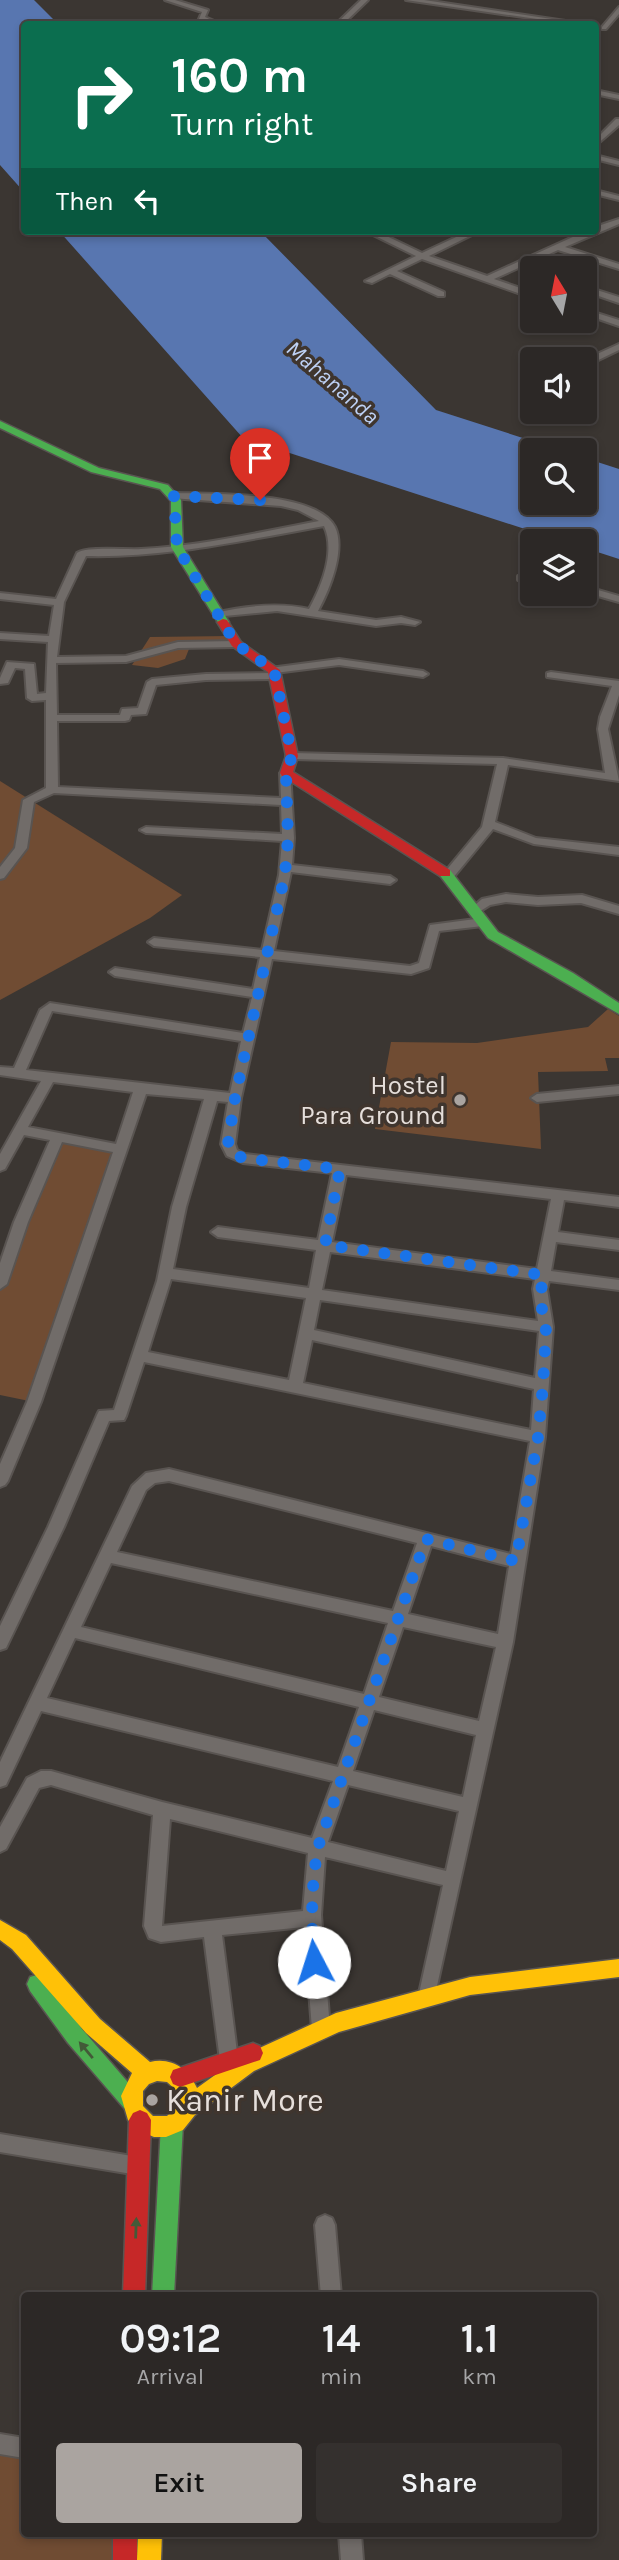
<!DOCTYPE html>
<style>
body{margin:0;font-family:Karla,sans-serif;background:#34302e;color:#f1f3f6;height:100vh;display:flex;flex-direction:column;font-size:26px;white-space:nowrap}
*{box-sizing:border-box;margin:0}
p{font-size:23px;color:#a6a6a7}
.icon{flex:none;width:38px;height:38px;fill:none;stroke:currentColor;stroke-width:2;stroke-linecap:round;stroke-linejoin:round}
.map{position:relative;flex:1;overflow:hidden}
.side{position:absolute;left:21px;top:2292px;width:576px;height:245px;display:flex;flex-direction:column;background:#2c2826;border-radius:7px;box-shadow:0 4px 10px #0003,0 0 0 2px #484443}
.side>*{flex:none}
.hud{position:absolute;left:21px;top:21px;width:578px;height:214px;border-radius:7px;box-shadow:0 4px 10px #0003,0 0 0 2px #484443;background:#0b6e4f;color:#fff;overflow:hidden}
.needle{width:46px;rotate:350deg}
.tools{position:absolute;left:520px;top:256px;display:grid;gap:14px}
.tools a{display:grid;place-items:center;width:77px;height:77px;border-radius:7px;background:#2c2826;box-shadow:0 4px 10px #0003,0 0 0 2px #484443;font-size:35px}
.pin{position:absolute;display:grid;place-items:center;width:60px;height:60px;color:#fff;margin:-72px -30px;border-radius:50% 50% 50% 0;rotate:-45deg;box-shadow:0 0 7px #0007}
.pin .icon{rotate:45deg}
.me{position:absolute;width:77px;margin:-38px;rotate:355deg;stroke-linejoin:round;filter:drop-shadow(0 0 5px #0008)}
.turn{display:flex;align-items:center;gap:24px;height:147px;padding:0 35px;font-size:32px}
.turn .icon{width:91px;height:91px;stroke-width:2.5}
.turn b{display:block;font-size:49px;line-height:60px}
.then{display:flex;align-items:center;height:66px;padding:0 35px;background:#0003;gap:14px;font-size:26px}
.eta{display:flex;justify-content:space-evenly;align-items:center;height:119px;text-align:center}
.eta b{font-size:42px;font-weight:600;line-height:49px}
.cta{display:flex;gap:14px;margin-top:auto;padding:14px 35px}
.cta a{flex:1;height:80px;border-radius:7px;background:#aaa4a0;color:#111;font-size:28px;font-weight:600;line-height:80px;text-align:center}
.cta a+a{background:#34302e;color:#f1f3f6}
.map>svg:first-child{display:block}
</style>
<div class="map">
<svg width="619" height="2560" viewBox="0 0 619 2560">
<rect width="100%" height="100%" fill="#3b3632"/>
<!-- green -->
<g fill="#704c33">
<path d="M231 636 236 644 189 649 185 659 158 668 132 665 150 637Z"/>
<path d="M0 781 182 895 150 918 0 1000Z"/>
<path d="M608 1009 619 1016V1058H605L608 1071 538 1072 541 1149 375 1129 391 1042 477 1043 588 1027Z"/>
<path d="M58 1138 118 1149 34 1402 0 1395V1285Z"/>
<path d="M0 2442 24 2447V2534H125V2560H0Z"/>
</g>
<!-- water -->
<g fill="#5876b0">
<path d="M0 0H34L58 24H24V192L0 165Z"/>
<path d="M59 231H260L436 410 560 450H532V502H584L585 458 619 469V559L585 548 584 541H562L243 438Z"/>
</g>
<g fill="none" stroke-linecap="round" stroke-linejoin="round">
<defs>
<g id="street">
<path d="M165 0H175L208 10 205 17 221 24H213L199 19 202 12Z"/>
<path d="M361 0H368L343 24H336Z"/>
<path d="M406 0H424L586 24H571Z"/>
<path d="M619 7V14L606 29H602V27Z"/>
<path d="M595 90 619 95V99L595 94Z"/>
<path d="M616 119H619V125L595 146V140Z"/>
<path d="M595 155 619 161V165L595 159Z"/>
<path d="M595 190 619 196V200L595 194Z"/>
<path d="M619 219V224L565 247 619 264V269L558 250 494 279 532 292V298L422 259 397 271 444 292V296H438L390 274 372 283 365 281 416 256 365 231H376L422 253 469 231H480L429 256 487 276 586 231H595V227Z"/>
<path d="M584 286 619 297V303L584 291Z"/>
<path d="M584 309 619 320V326L584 314Z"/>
<path d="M619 344V350L584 367V360Z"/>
<path d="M174 493C210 494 317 491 335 527 346 550 329 591 318 611L376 620 401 617 420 622 415 625 401 623 376 626 277 611 214 617V613C245 606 278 602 309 609 321 587 336 552 324 526 245 540 166 558 86 556L64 602 57 657 126 656 178 642 236 641 241 644 236 647 178 648 126 662 56 663 57 715H120L122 709 138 708 147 682 152 679 206 674 273 673 269 670 270 668 339 659 423 671 428 674 423 677 339 665 275 673 279 676 274 679 206 680 156 685 146 714 131 715 129 720 125 721H57L58 787 281 798 280 773 286 770 290 771 294 838 292 865 390 876 396 880 390 884 291 872 274 951 410 966 419 963 430 925 483 918 489 922 483 926 439 931 429 968 411 974 272 959 241 1098 235 1144 237 1150 245 1154 619 1197V1207L564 1200 558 1232 619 1240V1250L556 1242 551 1271 619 1280V1290L549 1281 547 1289 553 1327 545 1437 513 1642 433 2004 427 2006 421 2004 418 1998 443 1885 325 1857 321 1915 330 2029 327 2035 321 2038 315 2035 312 2029 304 1927 222 1935 238 2060 235 2066 229 2069 223 2066 220 2060 204 1937 161 1942 149 1938 144 1926 153 1815 51 1785 39 1788 6 1849 0 1852V1827L27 1778 41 1771H51L162 1802 312 1838 333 1781 41 1711 6 1785 0 1787V1762L132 1486 146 1473 169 1469 511 1554 530 1441 144 1362 126 1416 124 1420 109 1421 64 1527 6 1648 0 1650V1626L48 1527 97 1415 99 1411 114 1410 157 1281 172 1207 204 1099 146 1094 41 1402 8 1481 5 1485 0 1487V1464L27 1402 113 1152 62 1142 28 1222 7 1284 0 1289V1263L14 1222 50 1140 24 1135 5 1169 0 1171V1154L41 1081 0 1075V1067L14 1068 40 1010 50 1003 243 1033 252 997 115 976 109 972 115 968 253 989 260 957 154 946 148 942 154 938 262 950 279 875 282 841 146 833 140 830 146 827 282 834 281 805 54 793 34 802 27 848 4 878 0 879V867L15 848 23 800 46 788V700L32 701 27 698 25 669 15 668 8 683 0 684V678L7 662 34 664 37 694 46 693 48 642 0 639V633L49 636 54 605 0 599V593L56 599 77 553C87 546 126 550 141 549 201 546 260 532 319 521L298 510 281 506 171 498 169 496ZM52 1011 241 1041 230 1093 26 1070ZM53 1082 133 1092 116 1144 28 1127ZM217 1101 228 1102 221 1144 227 1156 243 1163 332 1173 318 1240 218 1227 211 1232 218 1237 316 1250 309 1288 173 1269 186 1207ZM346 1175 551 1199 537 1269 332 1242ZM330 1252 535 1279 533 1289 538 1321 322 1290ZM171 1279 306 1298 289 1380 148 1352ZM320 1300 539 1331 535 1378 314 1330ZM312 1340 534 1389 531 1430 303 1383ZM169 1481 417 1543 393 1611 117 1552 146 1490 155 1483ZM431 1546 509 1566 498 1634 408 1614ZM111 1563 388 1623 364 1694 81 1627ZM403 1627 496 1647 479 1721 379 1697ZM75 1638 359 1707 338 1767 47 1698ZM374 1710 476 1735 463 1797 353 1771ZM348 1785 459 1811 446 1871 328 1842ZM170 1819 308 1853 303 1911 162 1926Z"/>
<path d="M522 575 532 577V583L518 580V576Z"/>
<path d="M584 586 619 596V602L584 592Z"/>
<path d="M551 672 619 681V695L608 729 619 781 508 765 495 822 536 838 619 847V855L534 844 493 829 452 879H444V873L482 827 497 764 292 759 286 756 292 753 503 758 605 773 598 729 600 717 612 686 547 677V673Z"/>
<path d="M506 894 538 897 582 895 619 906V914L581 903 538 905 506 902 490 905 474 915 468 911 482 899Z"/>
<path d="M619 1086V1094L537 1102 531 1098 537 1094Z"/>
<path d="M0 2134 138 2157 145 2159 147 2166 145 2173 138 2175 0 2152Z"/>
<path d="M325 2215 332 2218 335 2225 341 2296H321L315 2225 318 2218Z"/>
<path d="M0 2434 24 2438V2458L0 2454Z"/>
<path d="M339 2534H361L363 2560H341Z"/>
</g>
<g id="fast">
<path d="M0 421 99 468 168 485 181 500 183 547 229 622 227 624H219L171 547V501L160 489 91 472 0 428Z"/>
<path d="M445 869 450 870 498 932 573 973 619 1003V1014L488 938 438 873Z"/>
<path d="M37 1975 44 1977 82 2029 138 2094 141 2101 138 2108 131 2111 124 2108 68 2043 30 1991 27 1984 30 1977Z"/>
<path d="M172 2114 179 2117 183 2124 174 2296H152L161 2124 165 2117Z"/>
</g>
<g id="slow">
<path d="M0 1920 26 1935 100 2019 150 2062C172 2057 188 2069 197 2088L240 2057 336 2013 470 1977 619 1959V1977L470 1995 339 2032 254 2071 195 2115 183 2130 166 2137H154L142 2132 128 2120 121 2096 132 2073 86 2033 12 1949 0 1940ZM157 2081 167 2082 177 2091V2106L167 2116H153L143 2106V2091L149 2084Z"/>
<path d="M138 2534H162L161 2560H137Z"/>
</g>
<g id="jam">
<path d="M223 619 227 620 241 642 280 670 298 756 293 772 450 870V876H440L282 776 280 773 286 756 268 672 232 646 217 622Z"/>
<path d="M253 2043 260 2046 263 2053 260 2060 180 2087 173 2084 170 2077 173 2070Z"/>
<path d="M140 2110 147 2113 151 2120 145 2296H123L129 2120 133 2113Z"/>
<rect x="113" y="2534" width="24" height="26"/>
</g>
</defs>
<!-- street casing -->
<use href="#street" stroke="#595451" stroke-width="4"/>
<!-- fast casing -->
<use href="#fast" stroke="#595451" stroke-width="3"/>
<!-- slow casing -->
<use href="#slow" stroke="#595451" stroke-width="3"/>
<!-- jam casing -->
<use href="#jam" stroke="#595451" stroke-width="3"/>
<!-- street -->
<use href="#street" fill="#716c69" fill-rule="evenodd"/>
<!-- fast -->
<use href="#fast" fill="#4caf50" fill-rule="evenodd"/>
<!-- slow -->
<use href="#slow" fill="#ffc107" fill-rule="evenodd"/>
<!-- jam -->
<use href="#jam" fill="#c62828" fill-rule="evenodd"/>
</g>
<!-- one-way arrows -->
<defs><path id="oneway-solid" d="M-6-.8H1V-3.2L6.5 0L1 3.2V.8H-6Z" transform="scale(1.75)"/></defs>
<g fill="#435a38">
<use href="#oneway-solid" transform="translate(86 2050) rotate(-130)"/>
<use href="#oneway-solid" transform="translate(136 2228) rotate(-88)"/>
</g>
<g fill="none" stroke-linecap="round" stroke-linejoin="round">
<!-- route -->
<path stroke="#1a73e8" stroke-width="12" stroke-dasharray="0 21.6" d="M260 500 174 496 177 547 236 644 274 670 292 756 286 773 288 838 285 874 235 1098 228 1144 232 1153 243 1158 340 1169 325 1245 543 1275 540 1300 546 1327 543 1385 538 1437 516 1561 426 1539 318 1847C311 1887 311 1923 314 1962"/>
</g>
<!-- markers -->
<g fill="#aaa4a0" stroke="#3f352e" stroke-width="2.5">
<circle cx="460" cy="1100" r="7"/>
<circle cx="152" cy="2100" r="7"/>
</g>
<g text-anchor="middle" stroke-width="7" stroke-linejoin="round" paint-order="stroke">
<!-- far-water labels -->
<g font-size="23" font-style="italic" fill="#bed1f5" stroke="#3f352e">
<text transform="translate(333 382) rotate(41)" y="8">Mahananda</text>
</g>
<!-- poi labels -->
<g font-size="26" fill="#e6dfdb" stroke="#3f352e" text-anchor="end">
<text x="446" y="1094">Hostel<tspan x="446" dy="30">Para Ground</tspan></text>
</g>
<!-- near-poi labels -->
<g font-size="32" fill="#e6dfdb" stroke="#3f352e" text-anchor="start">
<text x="166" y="2111">Kanir More</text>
</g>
</g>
</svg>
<div class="tools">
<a><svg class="needle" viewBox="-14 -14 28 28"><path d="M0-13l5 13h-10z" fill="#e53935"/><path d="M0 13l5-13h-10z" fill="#a6a6a7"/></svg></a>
<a><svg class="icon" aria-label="sound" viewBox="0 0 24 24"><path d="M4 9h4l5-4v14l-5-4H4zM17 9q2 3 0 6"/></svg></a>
<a><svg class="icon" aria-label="search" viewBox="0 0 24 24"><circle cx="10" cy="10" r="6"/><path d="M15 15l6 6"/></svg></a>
<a><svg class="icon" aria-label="layers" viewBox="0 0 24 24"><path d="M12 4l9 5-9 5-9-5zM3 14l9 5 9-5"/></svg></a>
</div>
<div class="pin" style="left:260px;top:500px;background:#d93025"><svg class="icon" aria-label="arrive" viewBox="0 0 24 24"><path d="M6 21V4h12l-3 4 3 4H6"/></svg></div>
<svg class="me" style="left:314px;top:1962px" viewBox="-20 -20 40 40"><circle r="19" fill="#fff"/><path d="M0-13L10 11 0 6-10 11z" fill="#1a73e8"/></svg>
<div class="hud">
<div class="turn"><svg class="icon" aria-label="right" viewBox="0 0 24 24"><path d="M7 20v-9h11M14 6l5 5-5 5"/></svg><div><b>160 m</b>Turn right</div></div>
<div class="then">Then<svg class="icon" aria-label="left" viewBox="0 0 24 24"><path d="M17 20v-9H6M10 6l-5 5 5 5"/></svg></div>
</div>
<section class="side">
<div class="eta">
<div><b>09:12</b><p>Arrival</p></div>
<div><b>14</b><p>min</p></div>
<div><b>1.1</b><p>km</p></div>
</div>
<div class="cta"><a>Exit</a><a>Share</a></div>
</section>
</div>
